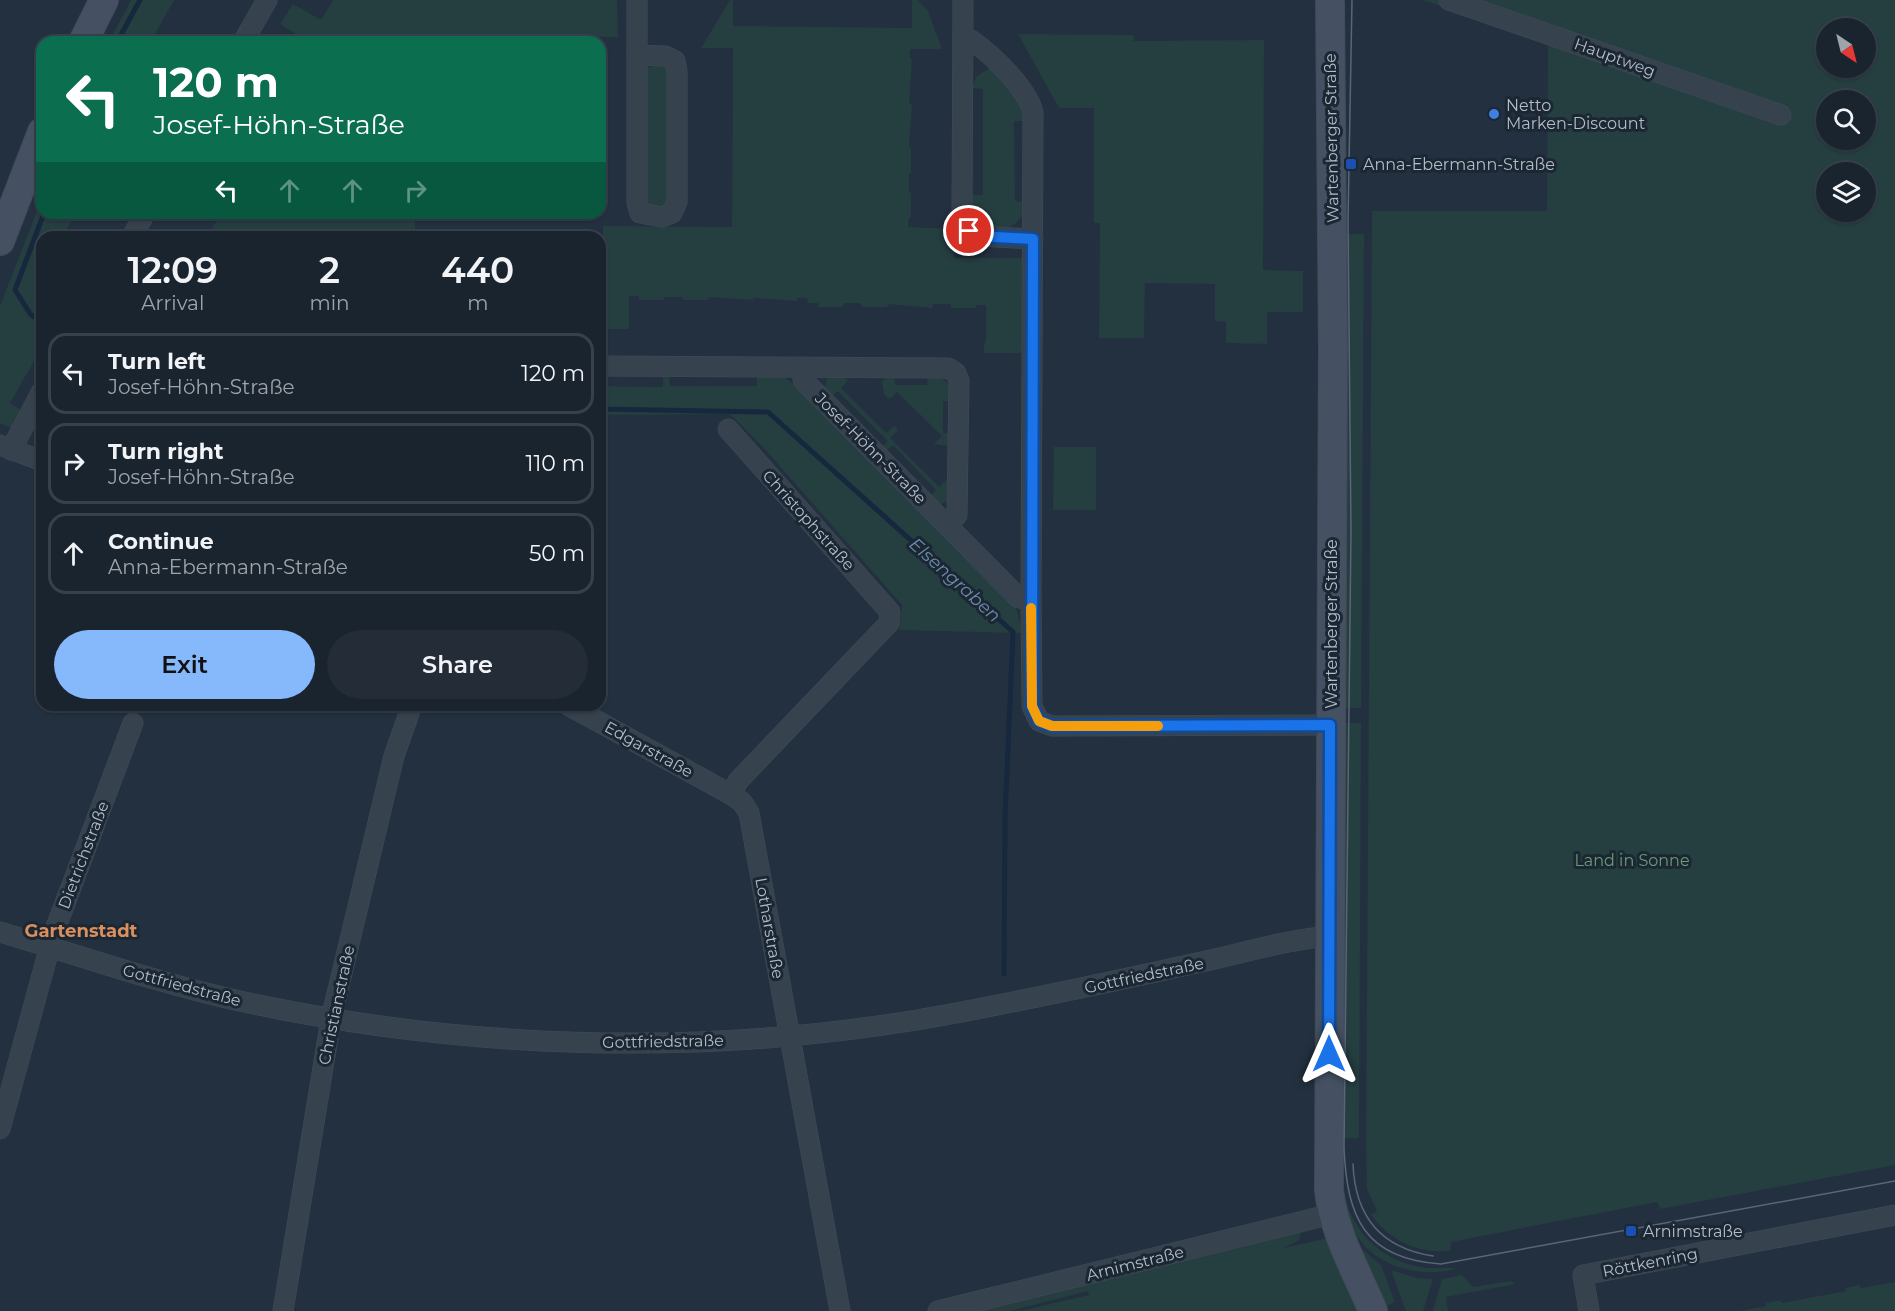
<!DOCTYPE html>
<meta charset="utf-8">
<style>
body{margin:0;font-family:Montserrat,sans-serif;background:#232c37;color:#f1f3f6;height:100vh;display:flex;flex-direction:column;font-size:22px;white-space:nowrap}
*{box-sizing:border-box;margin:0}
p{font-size:20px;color:#9fa4aa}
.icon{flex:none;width:33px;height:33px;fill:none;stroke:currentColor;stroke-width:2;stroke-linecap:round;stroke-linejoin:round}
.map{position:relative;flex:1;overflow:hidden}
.panel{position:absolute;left:36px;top:231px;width:570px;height:480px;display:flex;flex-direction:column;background:#1a242f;border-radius:18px;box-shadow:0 2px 4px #0004,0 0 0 2px #38414b}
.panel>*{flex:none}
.guide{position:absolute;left:36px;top:36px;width:570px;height:183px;border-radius:18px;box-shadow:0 2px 4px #0004,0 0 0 2px #38414b;background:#0b6e4f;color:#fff;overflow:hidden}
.needle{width:39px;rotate:145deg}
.buttons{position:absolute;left:1816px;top:18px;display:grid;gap:12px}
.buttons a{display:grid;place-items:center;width:60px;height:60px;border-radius:50%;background:#1a242f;box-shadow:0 2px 4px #0004,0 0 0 2px #38414b;font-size:30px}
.pin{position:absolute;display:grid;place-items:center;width:51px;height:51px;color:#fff;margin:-26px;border:3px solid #fff;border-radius:50%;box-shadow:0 2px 6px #0007}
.me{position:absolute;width:66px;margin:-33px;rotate:0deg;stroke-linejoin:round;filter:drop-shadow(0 0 4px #0008)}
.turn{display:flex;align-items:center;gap:21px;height:126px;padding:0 18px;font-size:27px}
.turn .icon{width:78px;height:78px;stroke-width:2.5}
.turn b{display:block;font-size:42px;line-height:51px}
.lanes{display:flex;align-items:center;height:57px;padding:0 18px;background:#0003;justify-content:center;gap:30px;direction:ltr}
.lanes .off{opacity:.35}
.eta{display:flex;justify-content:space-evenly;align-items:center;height:102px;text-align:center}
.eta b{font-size:36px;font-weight:600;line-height:42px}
.action{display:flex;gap:12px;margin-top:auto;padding:12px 18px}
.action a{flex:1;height:69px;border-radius:36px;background:#86b9fc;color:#111;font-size:24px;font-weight:600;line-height:69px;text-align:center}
.action a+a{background:#232c37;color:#f1f3f6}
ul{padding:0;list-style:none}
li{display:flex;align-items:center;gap:18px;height:81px;margin:0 12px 9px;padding:0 6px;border:3px solid #38414b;border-radius:18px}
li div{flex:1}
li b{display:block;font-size:22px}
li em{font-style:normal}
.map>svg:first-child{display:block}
</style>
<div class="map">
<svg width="1895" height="1311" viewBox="0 0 1895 1311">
<rect width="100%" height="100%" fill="#23303f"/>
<!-- green -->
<g fill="#253e40" fill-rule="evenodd">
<path d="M131 0H174L155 34 169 42 152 39 150 42H109Z"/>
<path d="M333 0H617L618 37 418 36 417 42H309L280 24 293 4 321 20Z"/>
<path d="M730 0H733V26L912 28V0H918L928 11 942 49H910V59H912L909 103 912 104 909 147 911 148V173L909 174V192L911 193V217L909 218 908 227 953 229 954 258H1021L1023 246 1029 353H983L986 337V305H977L976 308H951V304H933L932 308 888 304 887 307H862L861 303H843V307H818V303H808L807 298H797V301L754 298 753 300 709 297 708 300H683V297H665L664 300H639V296H629V329H600L603 226 732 227 733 48H701Z"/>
<path d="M1423 0H1895V1165L1660 1209 1657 1202 1451 1242 1450 1251C1417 1254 1391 1241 1371 1215L1377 1211 1367 1189 1366 1147 1372 211H1547L1548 42ZM1827 28H1866V68H1827ZM1827 100H1866V140H1827ZM1827 172H1866V212H1827Z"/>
<path d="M1018 34 1133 35 1134 41 1264 40 1263 270 1303 271V312H1267V344L1226 343V322L1215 321V284L1145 283 1144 338H1099L1100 223H1094V108H1059Z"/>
<path d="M653 64 664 65 670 71 669 204 654 211 644 201 646 69Z"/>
<path d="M991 67 1021 100 1026 121H1014L1015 201 1026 202C1022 240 971 238 971 195H983V89L971 88 977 76Z"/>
<path d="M42 198V213H76L62 237H42V270L35 283 42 288V347L10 403 21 410 11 428 0 423V306Z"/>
<path d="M221 213H415V237H207Z"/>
<path d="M1343 234H1364L1361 708H1344Z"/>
<path d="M778 373 791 382 1016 608 1023 633 899 630 902 605 763 447 730 414 600 415V386L663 387V374H669L670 386H757V374Z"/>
<path d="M894 373 895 385H927L928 374C946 377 951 384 955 401H943V433L954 432 952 442 947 446 934 444 942 436 897 392 890 399 884 395 882 381Z"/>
<path d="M828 376H843L848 380 841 388 886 433 894 426 898 430 890 438 939 487 947 479 950 481V500L941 504 929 498 936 490 893 445 885 452 881 448 888 441 838 391 830 398 824 389Z"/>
<path d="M1054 447H1096V510H1053Z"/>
<path d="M1344 723H1361L1359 1138H1339Z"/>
<path d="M1344 1197C1356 1236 1385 1263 1427 1268 1436 1269 1451 1267 1457 1269 1428 1276 1393 1272 1369 1250 1362 1245 1357 1235 1352 1228L1347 1229Z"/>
<path d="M1301 1231 1299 1240 1284 1248 1332 1237 1362 1311H1020L1089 1295 1088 1291 1010 1311H971Z"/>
<path d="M1355 1243 1381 1265 1395 1302 1382 1308Z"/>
<path d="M1391 1270 1417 1278 1433 1279 1423 1311H1406Z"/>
<path d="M1462 1275 1473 1287 1511 1281 1516 1284 1446 1297 1448 1311H1433L1442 1279Z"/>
<path d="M1895 1282V1311H1741L1766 1306V1303L1781 1300 1782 1303 1846 1291 1845 1288 1860 1285 1861 1288Z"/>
</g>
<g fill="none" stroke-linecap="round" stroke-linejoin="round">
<!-- stream -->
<g stroke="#16283e" stroke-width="5">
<path d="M117 42 140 0"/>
<path d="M42 322 31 315 15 290 44 213"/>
<path d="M600 409 768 412 1013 632 1005 818 1004 974"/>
</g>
<defs>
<g id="street">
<path d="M637 0V55"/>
<path d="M963 0 962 215 969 231 978 236 1033 239"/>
<path d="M1449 0 1781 115"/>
<path d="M963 35C987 49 1025 85 1033 112L1031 600"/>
<path d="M243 42 267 0"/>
<path d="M637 55 665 56 675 61 677 71V202L672 213 662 217 640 213 637 203Z"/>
<path d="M132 237 145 213"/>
<path d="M600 366 948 368 956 373 959 381 957 515 948 524"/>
<path d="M803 367V380L1019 598 1031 600 1032 706 1039 721 1052 726 1330 725"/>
<path d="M728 429 890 612 889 623 739 780 730 794"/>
<path d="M0 445 42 461"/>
<path d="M11 450 42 391"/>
<path d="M568 705 730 794 742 802 749 813 840 1311"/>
<path d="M0 932C78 955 155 982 235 1000 457 1049 692 1057 917 1020 1011 1004 1104 983 1197 963 1240 954 1285 940 1330 936"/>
<path d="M0 1129 53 935 133 723"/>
<path d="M283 1311 331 1019 394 756 412 705"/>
<path d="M938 1311 1332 1214"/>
<path d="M1589 1311 1583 1275 1895 1215"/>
</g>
<g id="secondary">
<path d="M1330 0 1333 349 1329 1190C1334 1234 1356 1270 1373 1311"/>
<path d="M83 42 104 0"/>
<path d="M0 241 42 132"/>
</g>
</defs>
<!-- street casing -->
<use href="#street" stroke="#404b58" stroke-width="21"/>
<!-- secondary casing -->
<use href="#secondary" stroke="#404b58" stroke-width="30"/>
<!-- street -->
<use href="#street" stroke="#37424f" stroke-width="20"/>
<!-- secondary -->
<use href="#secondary" stroke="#455162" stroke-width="28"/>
<!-- tram -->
<g stroke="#596676" stroke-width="1.5">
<path d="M1352 0 1348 221 1351 531 1344 1148C1347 1217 1364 1259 1441 1264L1895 1181"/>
<path d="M1353 1164C1355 1216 1381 1248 1433 1256"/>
</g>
</g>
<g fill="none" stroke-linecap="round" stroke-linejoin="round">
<defs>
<path id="route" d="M969 231 978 236 1033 239 1032 685V706L1039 721 1052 726 1330 725 1329 1054"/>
</defs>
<!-- route casing -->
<use href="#route" stroke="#114b97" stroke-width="15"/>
<!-- route -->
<use href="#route" stroke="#1a73e8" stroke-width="10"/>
<!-- slow -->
<path stroke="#f59e0b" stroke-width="10" d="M1031 608 1032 706 1039 721 1052 726H1158"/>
</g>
<!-- markers -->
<circle fill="#3f7fe0" stroke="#1c2734" stroke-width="2" cx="1494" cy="114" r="6"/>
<g fill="#1a4fb4" stroke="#1c2734" stroke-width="2">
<rect x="1345" y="158" width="12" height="12" rx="3"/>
<rect x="1625" y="1225" width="12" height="12" rx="3"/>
</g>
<g text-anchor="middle" stroke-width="6" stroke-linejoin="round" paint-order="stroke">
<!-- street labels -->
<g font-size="16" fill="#b3bdca" stroke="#1c2734">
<text transform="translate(1615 57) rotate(20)" y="6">Hauptweg</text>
<text transform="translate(1331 138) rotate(-91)" y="6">Wartenberger Straße</text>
<text transform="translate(871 448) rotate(45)" y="6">Josef-Höhn-Straße</text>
<text transform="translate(809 520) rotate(48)" y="6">Christophstraße</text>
<text transform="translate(1331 624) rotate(-90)" y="6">Wartenberger Straße</text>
<text transform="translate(649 749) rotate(29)" y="6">Edgarstraße</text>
<text transform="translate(83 855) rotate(-69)" y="6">Dietrichstraße</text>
<text transform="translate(770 928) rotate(80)" y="6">Lotharstraße</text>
<text transform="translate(1144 975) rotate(-12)" y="6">Gottfriedstraße</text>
<text transform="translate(182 985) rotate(15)" y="6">Gottfriedstraße</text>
<text transform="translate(336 1005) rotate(-78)" y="6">Christianstraße</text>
<text transform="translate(663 1041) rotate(-1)" y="6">Gottfriedstraße</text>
<text transform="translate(1650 1262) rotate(-11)" y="6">Röttkenring</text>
<text transform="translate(1135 1263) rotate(-14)" y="6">Arnimstraße</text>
</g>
<!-- poi labels -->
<g font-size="16" fill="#b3bdca" stroke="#1c2734" text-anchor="start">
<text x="1506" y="111">Netto<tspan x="1506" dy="18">Marken-Discount</tspan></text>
<text x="1363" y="170">Anna-Ebermann-Straße</text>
<text x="1643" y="1237">Arnimstraße</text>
</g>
<!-- park labels -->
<g font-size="16" fill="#699c73" stroke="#1c2734">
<text x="1632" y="866">Land in Sonne</text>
</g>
<!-- water labels -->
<g font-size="18" font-style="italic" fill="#6b89aa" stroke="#1c2734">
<text transform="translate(955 580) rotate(42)" y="6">Elsengraben</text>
</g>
<!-- neighbourhood labels -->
<g font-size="18" font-weight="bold" fill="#da8f5f" stroke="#1c2734">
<text x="81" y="937">Gartenstadt</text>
</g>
</g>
</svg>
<div class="buttons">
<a><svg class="needle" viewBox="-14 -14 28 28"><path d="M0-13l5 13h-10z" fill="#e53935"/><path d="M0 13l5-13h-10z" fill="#9fa4aa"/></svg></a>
<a><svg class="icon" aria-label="search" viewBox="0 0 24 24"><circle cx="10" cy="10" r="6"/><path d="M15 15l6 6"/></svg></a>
<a><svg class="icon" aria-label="layers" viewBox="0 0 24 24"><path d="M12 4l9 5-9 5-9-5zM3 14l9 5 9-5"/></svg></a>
</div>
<div class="pin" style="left:969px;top:231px;background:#d93025"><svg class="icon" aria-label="arrive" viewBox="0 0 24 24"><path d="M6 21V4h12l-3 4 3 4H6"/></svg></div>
<svg class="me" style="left:1329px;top:1054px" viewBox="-20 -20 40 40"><path d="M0-17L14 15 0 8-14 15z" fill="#1a73e8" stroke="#fff" stroke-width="4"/></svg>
<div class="guide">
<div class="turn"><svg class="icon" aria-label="left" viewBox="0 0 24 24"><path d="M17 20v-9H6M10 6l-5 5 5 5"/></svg><div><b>120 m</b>Josef-Höhn-Straße</div></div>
<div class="lanes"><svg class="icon" aria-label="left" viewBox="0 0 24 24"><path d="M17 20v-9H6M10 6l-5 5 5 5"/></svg><svg class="icon off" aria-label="ahead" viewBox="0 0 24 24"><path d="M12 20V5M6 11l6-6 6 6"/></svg><svg class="icon off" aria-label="ahead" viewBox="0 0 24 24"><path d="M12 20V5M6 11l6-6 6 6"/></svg><svg class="icon off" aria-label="right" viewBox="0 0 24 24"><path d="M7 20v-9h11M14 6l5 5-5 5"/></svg></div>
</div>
<section class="panel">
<div class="eta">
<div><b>12:09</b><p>Arrival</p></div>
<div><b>2</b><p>min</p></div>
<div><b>440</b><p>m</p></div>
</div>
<ul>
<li><svg class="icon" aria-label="left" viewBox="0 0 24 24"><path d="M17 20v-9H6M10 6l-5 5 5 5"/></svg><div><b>Turn left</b><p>Josef-Höhn-Straße</p></div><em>120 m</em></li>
<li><svg class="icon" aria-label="right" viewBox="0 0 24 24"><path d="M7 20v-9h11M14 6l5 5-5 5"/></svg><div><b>Turn right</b><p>Josef-Höhn-Straße</p></div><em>110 m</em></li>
<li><svg class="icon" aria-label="ahead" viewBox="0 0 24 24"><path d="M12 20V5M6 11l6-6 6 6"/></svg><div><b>Continue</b><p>Anna-Ebermann-Straße</p></div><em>50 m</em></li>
</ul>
<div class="action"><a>Exit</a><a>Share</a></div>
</section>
</div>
